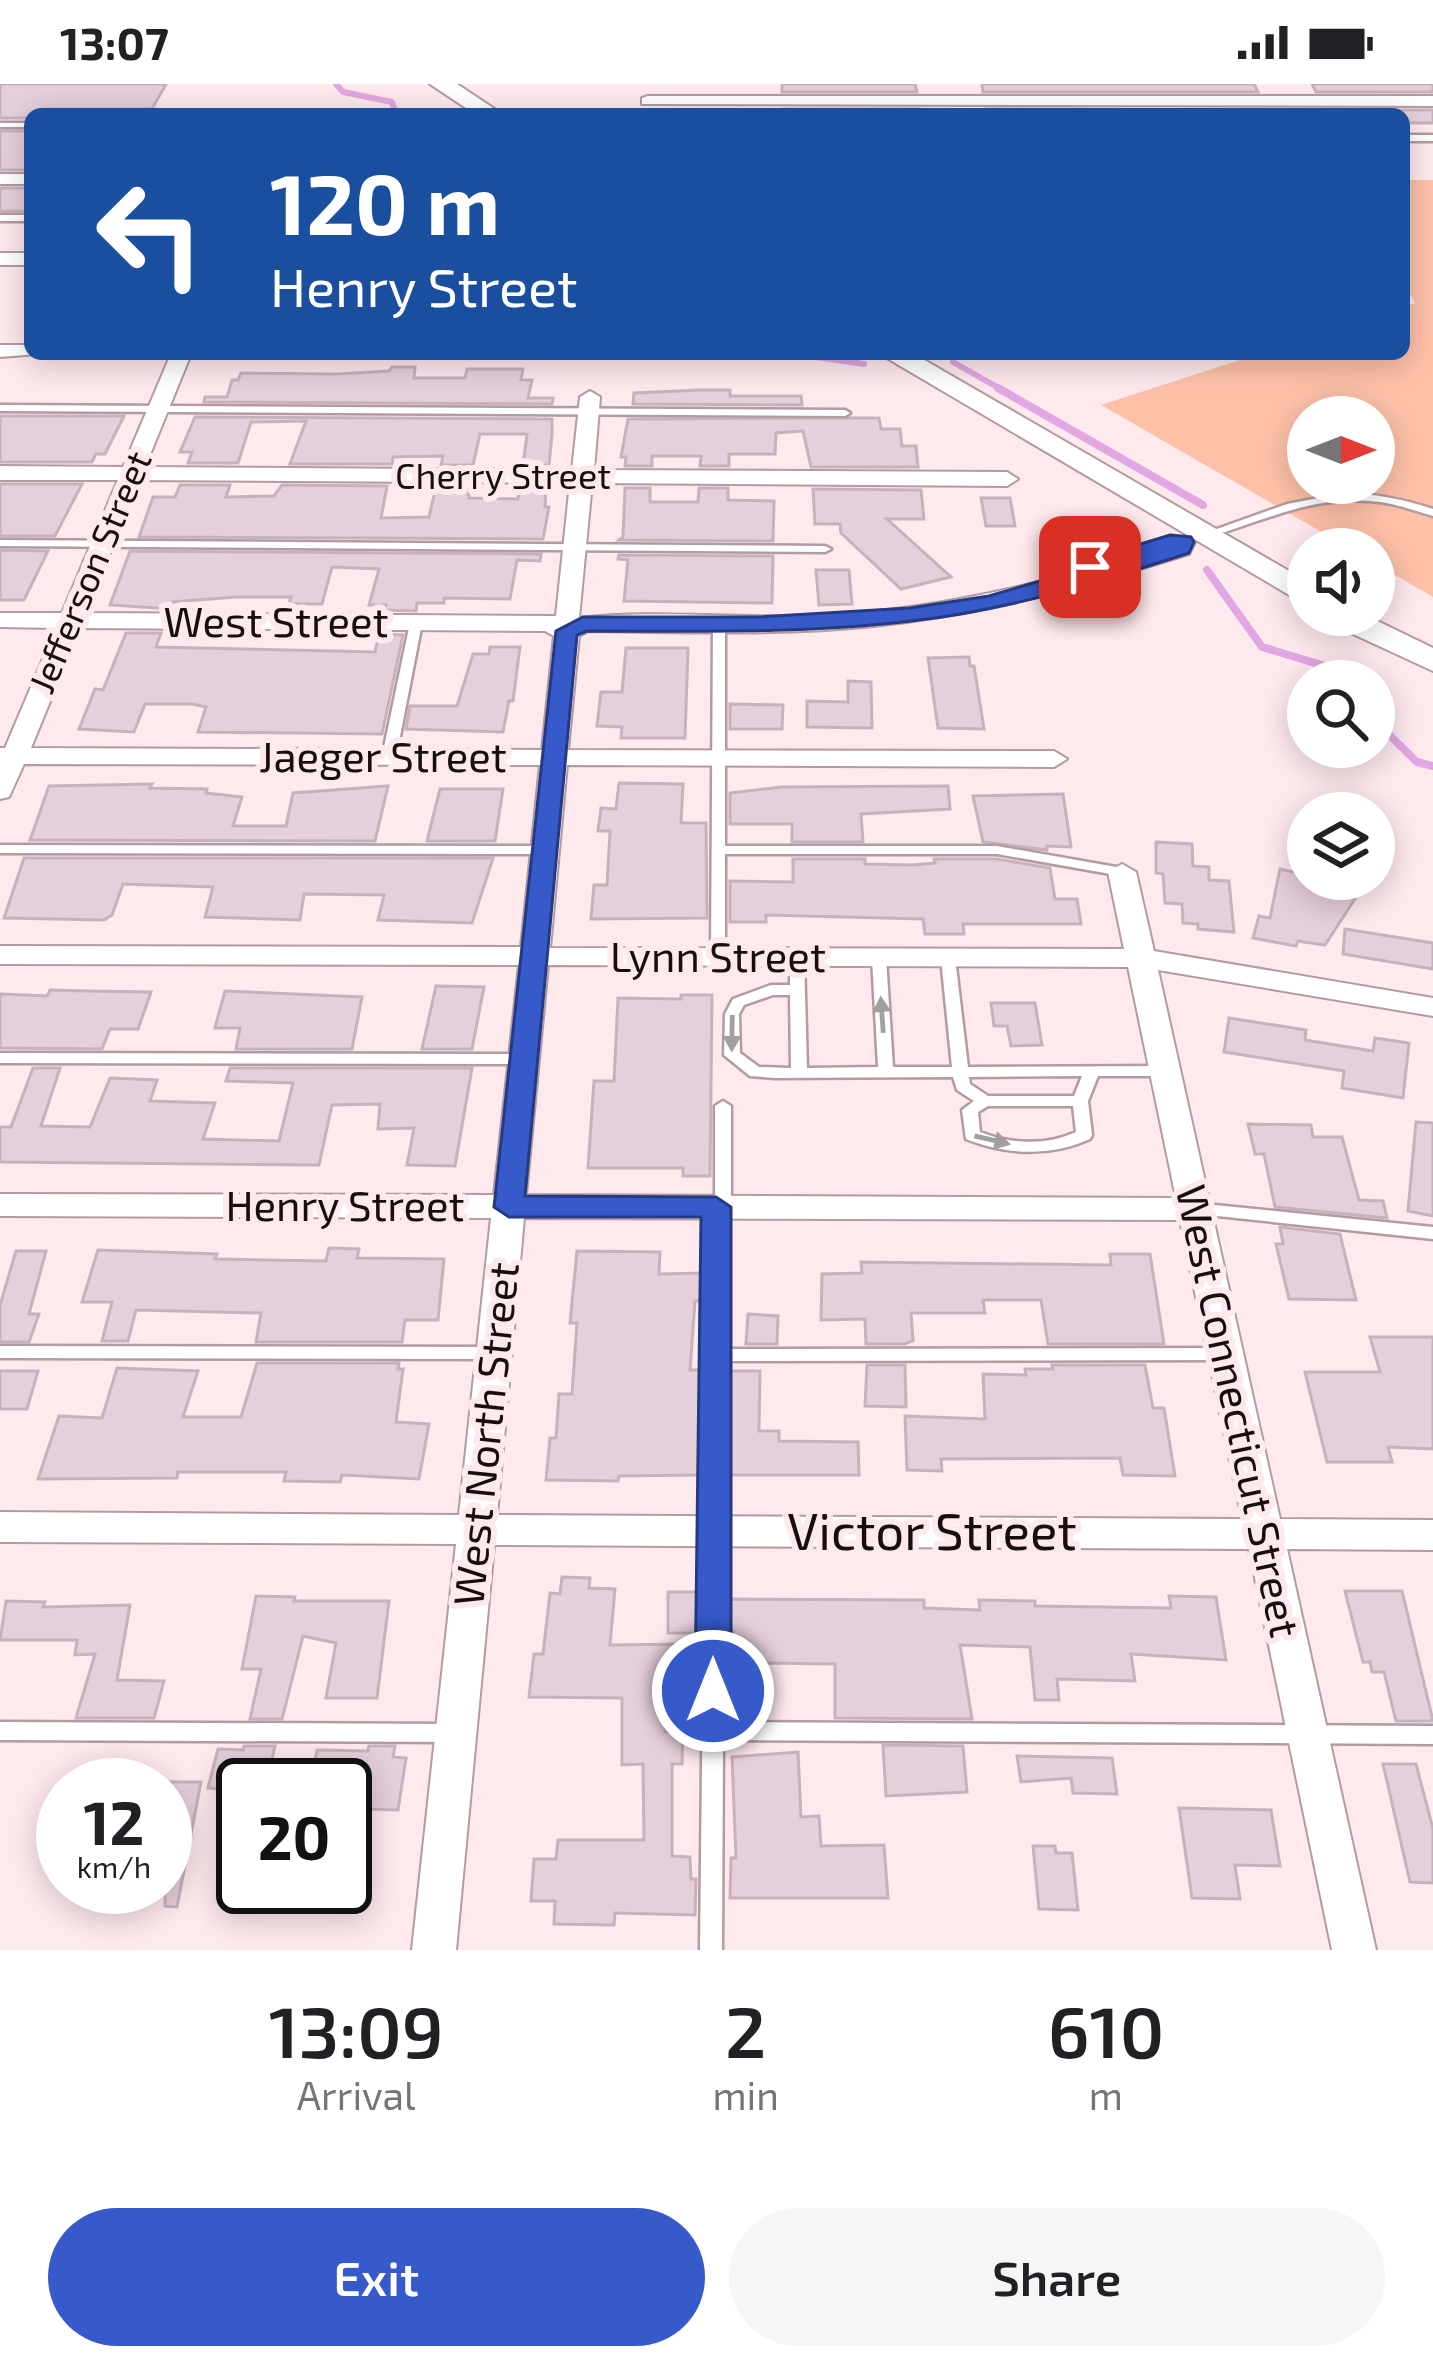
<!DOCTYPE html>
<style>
body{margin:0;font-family:"Exo 2",sans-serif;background:#f6f6f6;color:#202124;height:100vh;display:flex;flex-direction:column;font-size:45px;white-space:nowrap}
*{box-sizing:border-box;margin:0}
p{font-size:39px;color:#757577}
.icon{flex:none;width:66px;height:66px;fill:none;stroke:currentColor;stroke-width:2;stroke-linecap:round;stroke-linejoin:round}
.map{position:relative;height:1866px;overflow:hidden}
.panel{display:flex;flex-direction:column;background:#fff;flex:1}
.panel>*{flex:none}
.guide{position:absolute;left:24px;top:24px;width:1386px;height:252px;border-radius:18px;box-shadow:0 6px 30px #0003;background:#1a4fa0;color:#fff;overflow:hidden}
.needle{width:78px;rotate:90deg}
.fabs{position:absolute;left:1287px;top:312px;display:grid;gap:24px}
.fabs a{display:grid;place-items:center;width:108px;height:108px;border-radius:50%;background:#fff;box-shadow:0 6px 30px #0003;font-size:60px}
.speed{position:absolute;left:36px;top:1674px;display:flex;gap:24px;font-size:60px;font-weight:700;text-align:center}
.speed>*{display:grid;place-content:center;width:156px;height:156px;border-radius:50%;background:#fff;box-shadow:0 6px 30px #0003;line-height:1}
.speed small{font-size:30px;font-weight:400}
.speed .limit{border:6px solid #111;border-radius:18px;background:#fff;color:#111}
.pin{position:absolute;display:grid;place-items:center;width:102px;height:102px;color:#fff;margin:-51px;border-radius:24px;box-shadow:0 6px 18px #0006}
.me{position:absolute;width:132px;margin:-66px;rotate:0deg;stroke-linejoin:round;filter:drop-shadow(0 0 9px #0008)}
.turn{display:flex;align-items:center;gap:42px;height:252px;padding:0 48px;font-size:54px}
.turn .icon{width:156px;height:156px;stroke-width:2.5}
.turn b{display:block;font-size:84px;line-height:102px}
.eta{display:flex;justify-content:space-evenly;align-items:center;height:204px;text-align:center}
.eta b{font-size:72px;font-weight:600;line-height:84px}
.action{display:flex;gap:24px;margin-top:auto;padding:24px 48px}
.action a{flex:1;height:138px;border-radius:72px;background:#375acb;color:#fff;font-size:48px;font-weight:600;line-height:138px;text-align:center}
.action a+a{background:#f6f6f6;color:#202124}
.status{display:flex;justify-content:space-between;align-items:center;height:84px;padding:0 60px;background:#fff;direction:ltr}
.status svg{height:33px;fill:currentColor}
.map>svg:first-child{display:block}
</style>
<div class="status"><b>13:07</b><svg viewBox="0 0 49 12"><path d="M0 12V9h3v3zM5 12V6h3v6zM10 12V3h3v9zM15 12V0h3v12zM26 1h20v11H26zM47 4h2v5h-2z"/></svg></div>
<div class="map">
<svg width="1433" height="1866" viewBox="0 0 1433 1866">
<rect width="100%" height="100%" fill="#fee9ed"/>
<!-- green -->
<path fill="#fec1a8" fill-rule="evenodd" d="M1404 96H1433V513L1374 479V465H1351L1101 321 1258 270H1404V223L1415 219 1404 199ZM1308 333H1374V399H1308Z"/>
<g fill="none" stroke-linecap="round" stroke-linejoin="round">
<!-- stream-far1 -->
<g stroke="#e0a7e2" stroke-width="6">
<path d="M336 0 343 8 392 18 396 30"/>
<path d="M796 270 864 280"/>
<path d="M953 278 1004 307"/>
</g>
<!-- stream -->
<g stroke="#e0a7e2" stroke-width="8">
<path d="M998 304 1203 421"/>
<path d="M1207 486 1262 563 1338 586 1344 597"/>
<path d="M1374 636 1417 678 1433 682"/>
</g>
</g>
<!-- building -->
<g fill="#e5cfda" stroke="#c7b1bd" stroke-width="3">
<path d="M0 0H166L152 25H42L30 34H0Z"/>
<path d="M782 0H915L917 8H782Z"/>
<path d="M982 0H1254L1258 8H983Z"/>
<path d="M1312 0H1433V8H1316Z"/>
<path d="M783 25H920L921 30H783Z"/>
<path d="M987 25 1267 26 1269 30H989Z"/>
<path d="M1327 26H1433V39H1404V30H1329Z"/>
<rect x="0" y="47" width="30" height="39"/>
<rect x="0" y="104" width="30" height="23"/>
<path d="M392 283H415L414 294H465L467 285H523L521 296H532L528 314H553L552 320 204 318 205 313H227L232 296H238L241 289 336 290 389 287Z"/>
<path d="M700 306H730V312H801L802 321 633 320 634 309Z"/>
<path d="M0 332H124L105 370H96L92 378H0Z"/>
<path d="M195 333 552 335V350L549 381H523L527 350H480L473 381H441L443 372 393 373 392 380H290L306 337 251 338 238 379H188L192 368H180Z"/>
<path d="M851 334H879L881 345H900L902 362H916L918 383H811L803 347 776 349 775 370H729V382H700L701 372H652V382H625L626 373H621L628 335Z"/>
<path d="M0 400H82L55 452H0Z"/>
<path d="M180 401H230L226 413 274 412 282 401 387 402 381 434 429 433 436 403H468L469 414 518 415 520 403H546L545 423H549L543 455 139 453 153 413H175Z"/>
<path d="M625 404H650V418H698L699 404H728V416L774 417 773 457 619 456 623 453Z"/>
<path d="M813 405 921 406 924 435H887L951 493 901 505 841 449 840 440H815Z"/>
<path d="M981 414H1010L1015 442H986Z"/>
<path d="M0 466 48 467 24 516H0Z"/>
<path d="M130 467 541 470 540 477 517 476 510 515 444 514V519H417L416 527 385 526 386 521H369L379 485 332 483 322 520H289L291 513H236L173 518 171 525 110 521Z"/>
<path d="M619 471 773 472 772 519 624 517 628 476 618 475Z"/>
<path d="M816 486H849L852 520 819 521Z"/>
<path d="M126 549H161L156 563 375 568 379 550 403 551 382 650 198 648 206 623 192 620H145L134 648 79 645 95 605 103 606Z"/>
<path d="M490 563H520L513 617H509L503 648 406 645 410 622H457L473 570H489Z"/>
<path d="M626 564H688L685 654H621L622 643 597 642 601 608H622Z"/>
<path d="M969 573 970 582H974L984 645 938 644 928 574Z"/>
<path d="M848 597 871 598 872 644 807 643V617L848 618Z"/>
<path d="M730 620 783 621 782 645H730Z"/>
<path d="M619 699 683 700 681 739H706L707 834 591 835 594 801H607L610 747H598L601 724 616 725Z"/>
<path d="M152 700 150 704 207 705 206 709 242 713 233 742H286L293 709 388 702 375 757 30 756 49 702Z"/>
<path d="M948 702 950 725 861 730 863 758H792V740H730V709L782 703Z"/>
<path d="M440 705H503L495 757H427Z"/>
<path d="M1063 710 1071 763 1047 762V766L983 758 973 712Z"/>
<path d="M1156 758 1192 760 1193 782 1209 783V796L1229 797 1234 848 1198 845V840L1183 839 1182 820 1165 819 1163 790 1156 789Z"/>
<path d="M24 774H493L472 839 378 836 384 811 304 810 300 836 205 833 213 803 123 800 112 831 104 836 4 834Z"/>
<path d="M793 775H865V780L911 781 935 779 934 775H997L1050 784 1055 815H1077L1081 840H963L964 850H925L923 835 766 831V838H730V797L793 798Z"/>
<path d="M1280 785 1362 804 1325 861 1298 857 1296 862 1253 854 1259 832 1270 834Z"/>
<path d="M1345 845 1433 859V885L1343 870Z"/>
<path d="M436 902 484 903 472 965H422Z"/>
<path d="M50 906 88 907 151 908 138 945H110L102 965 0 964V910L47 912Z"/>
<path d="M225 907 362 913 352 965H236L240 944H215Z"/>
<path d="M681 911H712L710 1092H683V1084H588L594 997H614L618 914 681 915Z"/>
<path d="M991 919H1035L1042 961 1011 962 1007 942H994Z"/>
<path d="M1229 934 1306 946 1305 956 1373 967 1375 954 1409 959 1403 1014 1342 1004 1344 987 1224 968Z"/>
<path d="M33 984H60L41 1042 90 1043 110 994 157 996 150 1017 215 1019 203 1055 279 1057 293 999 226 997 230 984H472L455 1082 407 1081 414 1044 378 1045 380 1020 332 1021 319 1081 0 1078V1043H11Z"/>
<path d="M1416 1038 1433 1039V1132L1408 1127Z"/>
<path d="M1248 1040 1311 1041 1313 1053H1342L1359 1116 1383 1117 1387 1134 1275 1123 1264 1070H1255Z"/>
<path d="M1280 1143 1340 1150 1356 1216 1289 1215 1276 1160H1283Z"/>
<path d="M329 1164 359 1165 357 1174 444 1175 438 1236H405L402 1258H256L261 1229 136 1226 128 1257H102L112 1218H82L98 1166 217 1170 215 1175 326 1177Z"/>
<path d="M16 1167H46L29 1230H39L29 1258H0V1221Z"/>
<path d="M577 1167 660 1168 659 1190 702 1189V1217H695L690 1286H702L701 1391 619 1392 618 1397 546 1396 550 1354H556L559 1310H572L577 1239H570Z"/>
<path d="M1110 1170H1150L1164 1260H1048L1041 1216H983L985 1229H911L913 1257 904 1260H866L865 1235 821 1236 822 1190 862 1189 861 1178 1111 1181Z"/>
<path d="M748 1230 778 1232 777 1260H746Z"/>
<path d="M1370 1253H1433V1365L1388 1363 1392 1378H1327L1305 1288H1380Z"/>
<path d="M257 1279H399L398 1285H403L396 1338 429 1340 419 1395 342 1391 340 1398 284 1397 286 1388H178L177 1394 38 1395 59 1332 102 1334 117 1284 198 1287 183 1333H241Z"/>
<path d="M867 1281H905L906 1323 865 1322Z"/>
<path d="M1052 1281H1145L1153 1324H1164L1175 1392 1123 1391 1120 1374 941 1375 942 1387 907 1386 905 1332 985 1335 983 1290 1026 1291 1025 1285H1053Z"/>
<path d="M0 1287H38L27 1325H0Z"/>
<path d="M728 1287H760L759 1347H779V1357L858 1358 859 1391H728Z"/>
<path d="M562 1493 590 1494 589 1504 615 1505 610 1561 684 1560 685 1593H665V1648L683 1647 682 1680H672V1772L690 1773 691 1795H696L695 1831 615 1829 614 1841 554 1840 555 1817H531L534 1775H556L558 1756H644L643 1680 622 1681V1614L529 1613 534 1570H543L550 1509 560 1510Z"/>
<path d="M1345 1507H1402L1433 1637H1396L1384 1588H1372L1370 1578H1363Z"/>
<rect x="668" y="1508" width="31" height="41"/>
<path d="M256 1512 295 1513 294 1517H389L377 1614H326L336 1559 303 1552 282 1635H250L261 1585H242Z"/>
<path d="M1169 1512 1216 1513 1226 1576 1131 1570 1135 1597 1057 1595 1059 1616H1035L1030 1563 960 1561 972 1635 835 1634V1580L765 1579 764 1620H732L733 1548H728V1515L924 1516V1524L980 1526 979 1516 1035 1517V1522L1171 1524Z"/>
<path d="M6 1517 45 1518 43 1523 130 1521 117 1596 164 1597 154 1634H76L95 1570 75 1571 77 1556H0Z"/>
<path d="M883 1661 963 1662 967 1708 886 1712Z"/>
<path d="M244 1662H275L266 1701H243V1707L208 1704 218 1665 243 1666Z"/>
<path d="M369 1662H395L393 1673 406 1674 398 1726 364 1725 369 1690 313 1689 317 1666 368 1667Z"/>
<path d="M798 1668 801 1733 819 1732 821 1762 884 1761 888 1814H730L731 1774H736L732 1673Z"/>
<path d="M1017 1672 1112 1674 1117 1710 1073 1709 1071 1694 1021 1698Z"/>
<path d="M1383 1680H1416L1433 1745V1799L1410 1798Z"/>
<path d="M165 1698H201L177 1823 165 1822Z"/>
<path d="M1179 1724 1271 1726 1280 1782 1235 1781 1240 1815 1192 1814Z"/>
<path d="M1033 1762H1055L1056 1769H1072L1078 1826 1039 1825Z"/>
</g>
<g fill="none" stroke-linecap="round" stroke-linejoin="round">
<defs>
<g id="lane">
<rect x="0" y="39" width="30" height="4"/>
<rect x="1404" y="51" width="29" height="6"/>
<rect x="0" y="131" width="30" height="6"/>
<path d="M0 321 845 326 850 329 845 332 0 327Z"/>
<path d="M1345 409C1376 410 1403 415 1433 425V432C1412 426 1392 418 1369 417 1312 412 1260 438 1206 454L1200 451 1287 420Z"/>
<path d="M0 456 825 462 831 465 825 468 0 462Z"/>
<path d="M416 535 422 539 396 673 389 677 382 673 410 539Z"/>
<path d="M719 537 725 541V762H997L1122 784 1129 788 1122 792 997 770H725V873L723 876H713L711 873 713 541Z"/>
<path d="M0 761 544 762 551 766 544 770 0 769Z"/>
<path d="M797 869 804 873 807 984 878 983 872 874 879 870 886 874 893 983H952L941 874 948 870 955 874 968 983 1165 982 1173 987 1165 992H1098L1088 1017 1092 1051 1090 1055C1050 1073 1006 1071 966 1055L962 1026 974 1017 957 1006 953 993 775 994 750 992 724 971 725 930 733 915 771 901H790V873ZM773 911H790L791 984 759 983 740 969 739 930 744 921ZM1082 992 1074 1012H988L970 1000 969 993ZM988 1022H1073L1076 1048C1046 1062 1010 1060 980 1048L978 1028Z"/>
<path d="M0 969 523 970 531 975 523 980 0 979Z"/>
<path d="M723 1017 731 1022V1123L724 1128V1265L1223 1264 1229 1265 1232 1270 1229 1275 1223 1276 724 1277 723 1638 1433 1642V1660L723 1656 722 1866H700L708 1123 715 1118V1022Z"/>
<path d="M1195 1119 1433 1143V1155L1189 1129 1187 1125 1189 1121Z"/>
<path d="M0 1262 494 1263 500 1264 503 1269 500 1274 494 1275 0 1274Z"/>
<path d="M0 1638 453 1640 460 1643 463 1649 460 1655 453 1658 0 1656Z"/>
</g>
<g id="street">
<path d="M648 12H1433V22L642 20V14Z"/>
<rect x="0" y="90" width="30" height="10"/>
<rect x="0" y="169" width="30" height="12"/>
<path d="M0 261H30V270H38L0 273Z"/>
<path d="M171 270H191L145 383 572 386 580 313 590 307 600 313 594 386 1007 388 1018 395 1007 402 592 399 579 534C659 525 746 536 828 531 946 525 1059 495 1171 461L1176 453H1192L1195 458 1189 470C1086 502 982 531 874 542 779 552 683 548 588 547L579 552 568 666 1054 667 1067 675 1054 683 567 681 550 864 1124 865 1108 788 1122 780 1136 788 1154 867 1433 914V932L1158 886 1280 1435 1433 1436V1466L1287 1465 1376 1866H1332L1249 1465 494 1461 456 1866H412L456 1460 0 1458V1428L459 1431 491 1134 0 1132V1110L494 1111 519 881 0 880V862L521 863 540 681 24 680 9 713 0 715V664H5L56 544 0 543V529H62L118 396H0V382L123 383ZM140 396 570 399 556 532 86 529ZM80 544 545 547 554 552 542 666 31 664ZM548 881 1128 883 1176 1114 526 1111ZM524 1134 1180 1136 1242 1435 497 1431Z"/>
</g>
<g id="secondary">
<path d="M430 0H457L502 30H475Z"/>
<path d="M880 270H914L1308 498V522Z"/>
<path d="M1322 531H1365L1433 564V587L1327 538Z"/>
</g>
</defs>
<!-- lane casing -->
<use href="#lane" stroke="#b39ba0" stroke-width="5"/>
<!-- street casing -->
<use href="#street" stroke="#b39ba0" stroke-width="4"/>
<!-- secondary casing -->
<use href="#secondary" stroke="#b39ba0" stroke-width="4"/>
<!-- lane -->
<use href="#lane" fill="#fff" fill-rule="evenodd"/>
<!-- street -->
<use href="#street" fill="#fff" fill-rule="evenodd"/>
<!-- secondary -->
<use href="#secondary" fill="#fff" fill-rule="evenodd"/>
</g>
<!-- one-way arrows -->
<defs><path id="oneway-solid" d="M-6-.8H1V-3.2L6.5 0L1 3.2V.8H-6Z" transform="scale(3)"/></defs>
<g fill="#a29f9f">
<use href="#oneway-solid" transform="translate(882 931) rotate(-94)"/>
<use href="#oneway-solid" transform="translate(732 949) rotate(91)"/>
<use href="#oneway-solid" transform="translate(992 1056) rotate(13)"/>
</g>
<!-- route -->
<path fill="#375acb" stroke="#243a84" stroke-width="3" d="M1170 451 1191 453 1194 458 1189 469C1100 498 1004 527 911 537 803 550 694 547 587 547L577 551 525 1112 716 1113 731 1123V1607L726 1618 713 1623 700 1618 695 1607 701 1133H509L494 1123 556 547 583 533H758L910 524 989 512 1081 485 1082 478Z"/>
<g text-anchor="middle" stroke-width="12" stroke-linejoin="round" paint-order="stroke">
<!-- far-street labels -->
<g font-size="36" fill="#160e0f" stroke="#fee9ed">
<text x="503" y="405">Cherry Street</text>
<text transform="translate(90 488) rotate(-67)" y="13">Jefferson Street</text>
</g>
<!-- street labels -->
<g font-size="42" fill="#160e0f" stroke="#fee9ed">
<text x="276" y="553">West Street</text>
<text x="383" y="688">Jaeger Street</text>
<text x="718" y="888">Lynn Street</text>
<text x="345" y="1137">Henry Street</text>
<text transform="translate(1238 1327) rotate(78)" y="15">West Connecticut Street</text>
<text transform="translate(486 1350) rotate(-84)" y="15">West North Street</text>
</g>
<!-- near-street labels -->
<g font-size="51" fill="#160e0f" stroke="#fee9ed">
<text x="932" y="1466">Victor Street</text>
</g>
</g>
</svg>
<div class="fabs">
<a><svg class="needle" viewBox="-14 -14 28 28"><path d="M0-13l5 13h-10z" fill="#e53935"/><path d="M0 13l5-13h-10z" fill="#757577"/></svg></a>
<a><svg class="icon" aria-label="sound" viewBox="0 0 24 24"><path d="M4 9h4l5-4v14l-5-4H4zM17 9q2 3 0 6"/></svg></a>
<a><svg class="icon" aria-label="search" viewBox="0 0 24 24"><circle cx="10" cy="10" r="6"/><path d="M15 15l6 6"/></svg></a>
<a><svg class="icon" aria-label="layers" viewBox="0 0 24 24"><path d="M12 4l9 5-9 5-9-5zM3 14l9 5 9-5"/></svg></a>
</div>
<div class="speed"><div>12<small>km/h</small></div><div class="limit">20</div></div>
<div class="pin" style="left:1090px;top:483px;background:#d93025"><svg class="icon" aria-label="arrive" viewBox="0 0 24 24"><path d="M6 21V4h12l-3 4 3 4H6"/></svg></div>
<svg class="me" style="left:713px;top:1607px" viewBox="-20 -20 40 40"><circle r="17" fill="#375acb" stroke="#fff" stroke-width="3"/><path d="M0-11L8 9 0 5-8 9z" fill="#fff"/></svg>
<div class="guide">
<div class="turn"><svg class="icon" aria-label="left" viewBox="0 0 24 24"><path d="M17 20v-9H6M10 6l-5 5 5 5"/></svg><div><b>120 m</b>Henry Street</div></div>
</div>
</div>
<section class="panel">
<div class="eta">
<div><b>13:09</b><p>Arrival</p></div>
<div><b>2</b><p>min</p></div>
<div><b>610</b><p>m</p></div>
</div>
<div class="action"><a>Exit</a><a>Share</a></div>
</section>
